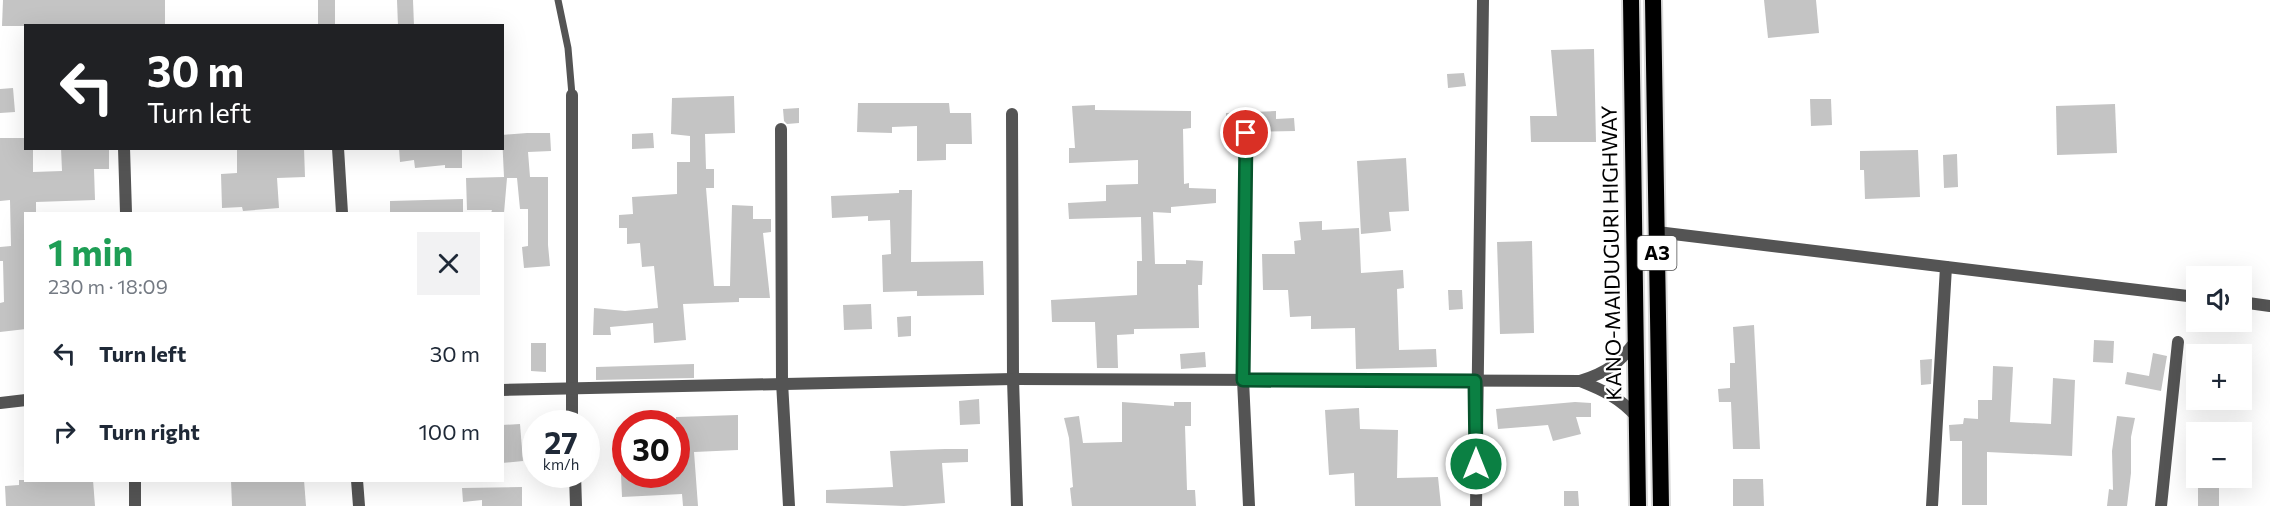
<!DOCTYPE html>
<meta charset="utf-8">
<style>
body{margin:0;font-family:Commissioner,sans-serif;background:#f2f2f3;color:#1f2937;height:100vh;display:flex;flex-direction:column;font-size:22px;white-space:nowrap}
*{box-sizing:border-box;margin:0}
p{font-size:20px;color:#747a83}
.icon{flex:none;width:33px;height:33px;fill:none;stroke:currentColor;stroke-width:2;stroke-linecap:round;stroke-linejoin:round}
.map{position:relative;flex:1;overflow:hidden}
.sheet{position:absolute;left:24px;top:212px;width:480px;height:270px;display:flex;flex-direction:column;background:#fff;border-radius:0px;box-shadow:0 6px 24px #0002}
.sheet>*{flex:none}
.hud{position:absolute;left:24px;top:24px;width:480px;height:126px;border-radius:0px;box-shadow:0 6px 24px #0002;background:#202124;color:#fff;overflow:hidden}
.fabs{position:absolute;left:2186px;top:266px;display:grid;gap:12px}
.fabs a{display:grid;place-items:center;width:66px;height:66px;border-radius:0px;background:#fff;box-shadow:0 6px 24px #0002;font-size:30px}
.speed{position:absolute;left:522px;top:410px;display:flex;gap:12px;font-size:30px;font-weight:700;text-align:center}
.speed>*{display:grid;place-content:center;width:78px;height:78px;border-radius:50%;background:#fff;box-shadow:0 6px 24px #0002;line-height:1}
.speed small{font-size:15px;font-weight:400}
.speed .limit{border:9px solid #d22;background:#fff;color:#111}
.pin{position:absolute;display:grid;place-items:center;width:51px;height:51px;color:#fff;margin:-26px;border:3px solid #fff;border-radius:50%;box-shadow:0 2px 6px #0007}
.me{position:absolute;width:66px;margin:-33px;rotate:0deg;stroke-linejoin:round;filter:drop-shadow(0 0 4px #0008)}
.turn{display:flex;align-items:center;gap:21px;height:126px;padding:0 24px;font-size:27px}
.turn .icon{width:78px;height:78px;stroke-width:2.5}
.turn b{display:block;font-size:42px;line-height:51px}
.round{display:grid;place-items:center;flex:none;width:63px;height:63px;border-radius:0px;background:#f2f2f3}
.summary{display:flex;align-items:center;justify-content:space-between;height:102px;padding:0 24px}
h1{font-size:36px;font-weight:700;line-height:45px;color:#1e9e55}
ul{padding:0;list-style:none}
li{display:flex;align-items:center;gap:18px;height:78px;padding:0 24px}
li div{flex:1}
li b{display:block;font-size:22px}
li em{font-style:normal}
.map>svg:first-child{display:block}
</style>
<div class="map">
<svg width="2270" height="506" viewBox="0 0 2270 506">
<rect width="100%" height="100%" fill="#fff"/>
<!-- building -->
<g fill="#c4c4c4">
<path d="M3 0H165V26H2Z"/>
<rect x="318" y="0" width="17" height="26"/>
<path d="M397 0H413L414 26H398Z"/>
<path d="M1764 0H1816L1819 33 1768 38Z"/>
<path d="M1594 49 1596 142H1531L1530 116H1557L1551 50Z"/>
<path d="M1464 73 1466 86 1448 88 1447 74Z"/>
<path d="M13 88 15 112 0 113V89Z"/>
<path d="M734 96 735 133 705 134 706 169H714V188H706L714 286H730L732 205 753 206V219H771V232L763 233 770 298H739V302L683 304 686 340 654 343 653 323 610 327 611 335H593L594 308 625 311 658 308 654 266 642 267 640 243 627 244V228H619V215L633 214 632 197 677 194V162H690V136L671 134 672 98Z"/>
<path d="M1810 99H1831L1832 125 1811 126Z"/>
<path d="M858 103H949L950 113H971L972 144H946V160L917 161V126L892 127V133L857 132Z"/>
<path d="M2115 104 2117 153 2057 155 2056 106Z"/>
<path d="M1095 105V110L1191 111V128L1183 129 1184 184 1189 183V188L1216 189V203L1171 207V213L1153 212 1155 264H1186V260L1203 261 1202 285H1198L1199 328 1134 329V334L1117 335 1118 368H1097L1095 322H1052L1051 300 1137 295V261H1142L1141 217 1069 219 1068 203 1106 201V185L1138 184V160L1069 163V148H1075L1072 106Z"/>
<path d="M799 108V123L787 124 784 121 783 109Z"/>
<path d="M1276 111V119L1294 118 1295 131 1254 132 1251 126 1246 125 1238 132H1226V113Z"/>
<path d="M527 133H550L551 151 528 152 530 177H548V245L550 266 524 268 522 247 528 246V209H520L517 178H507L504 213H491L492 210H467L466 178 504 177 502 135Z"/>
<path d="M653 133 654 148 632 149V134Z"/>
<path d="M0 138H26V148H33V172L62 171 61 148H109V169H94L95 200 36 202V213H26V329L0 332V303L4 302 3 261H0V247L11 246 10 200 0 201Z"/>
<path d="M237 148H304L305 177 277 178 279 208 243 211 242 207 222 208 221 174 237 173Z"/>
<path d="M399 148H462V168H445V165L415 168 414 160 400 162Z"/>
<path d="M1918 150 1920 197 1865 199 1864 170H1860V151Z"/>
<path d="M1957 154 1958 187 1944 188 1943 155Z"/>
<path d="M1406 158 1409 211 1389 212 1391 231 1361 234 1357 161Z"/>
<path d="M899 190H912L911 262 983 261 984 295 917 296V291L883 292 882 255 891 254 890 220 868 221V216L832 218 831 196 899 193Z"/>
<path d="M463 199V212L390 213V201Z"/>
<path d="M1322 221V230L1359 228 1361 273 1403 270 1404 288 1397 289 1399 350 1436 349 1437 367 1356 369 1355 328 1311 329V316L1290 317 1288 290H1263L1262 254H1295L1294 241 1301 240 1299 222Z"/>
<path d="M1532 241 1534 333 1500 334 1497 242Z"/>
<path d="M1448 290H1462L1463 309 1449 310Z"/>
<path d="M871 304 872 329 844 330 843 305Z"/>
<path d="M911 316V336L898 337 897 317Z"/>
<path d="M1754 325 1760 449H1733L1731 402H1719L1718 389 1730 388V363H1735L1733 327Z"/>
<path d="M2094 340 2114 341 2113 363 2093 362Z"/>
<path d="M531 343H546V372L531 371Z"/>
<path d="M1205 352 1206 367 1181 369 1180 354Z"/>
<path d="M2153 353 2167 356 2161 391 2125 384 2127 372 2149 376Z"/>
<path d="M1932 359 1931 384 1921 385 1920 360Z"/>
<path d="M694 364V378L596 380V367Z"/>
<path d="M1993 366 2013 367 2010 422 2051 424 2053 378 2075 380 2072 456 1987 452V505H1962V441H1950L1949 425 1963 424 1964 418 1978 419V400H1992Z"/>
<path d="M979 399 980 424 960 425 959 401Z"/>
<path d="M1122 402 1174 406V402H1191V426H1185L1187 490H1195L1196 506H1072L1070 488 1073 487 1069 438 1064 418 1079 416 1083 443 1122 442Z"/>
<path d="M1575 402 1591 403V417H1576L1581 434 1553 441 1548 425 1498 429 1496 409Z"/>
<path d="M1359 408 1360 429 1398 430 1397 478 1438 477 1441 506H1355L1354 473 1329 475 1325 410Z"/>
<path d="M738 415V450L694 452 698 506H683L682 494 622 497 621 474H676V417Z"/>
<path d="M2117 416 2135 418 2131 437V473L2127 506H2107L2109 489 2113 490 2112 451Z"/>
<path d="M520 424 523 461 502 463V425Z"/>
<path d="M945 449H968V462L942 463 945 503 904 506 826 503V490L893 487 890 451Z"/>
<path d="M1733 479H1763L1764 506H1733Z"/>
<path d="M19 480H93L95 506H6L5 486 19 485Z"/>
<path d="M231 480H304L306 506H232Z"/>
<rect x="2198" y="482" width="21" height="24"/>
<path d="M522 487V506H482V500L463 502 462 488Z"/>
<path d="M1564 491H1578L1579 506H1564Z"/>
</g>
<g fill="none" stroke-linecap="round" stroke-linejoin="round">
<defs>
<g id="trunk">
<path d="M1631 0 1638 506"/>
<path d="M1653 0 1661 506"/>
</g>
</defs>
<!-- trunk casing -->
<use href="#trunk" stroke="#dbdbdb" stroke-width="20"/>
<!-- service -->
<path stroke="#545454" stroke-width="7" d="M558 0 568 48 572 95"/>
<!-- minor -->
<g stroke="#545454" stroke-width="12">
<path d="M572 95V423"/>
<path d="M1012 114 1013 379 1017 506"/>
<path d="M781 129 782 382 789 506"/>
<path d="M1246 133 1243 380 1249 506"/>
<path d="M124 148 126 213"/>
<path d="M338 148 342 213"/>
<path d="M1657 232 2196 297"/>
<path d="M2241 302 2270 306"/>
<path d="M575 474 576 506"/>
<path d="M135 480V506"/>
<path d="M357 480 359 506"/>
<path d="M1476 506 1483 0"/>
<path d="M1932 506 1946 267"/>
<path d="M2161 506 2178 342"/>
</g>
<!-- tertiary -->
<g stroke="#545454" stroke-width="12">
<path d="M1580 381C1603 390 1620 398 1637 417"/>
<path d="M502 390 1013 379 1580 381C1608 372 1618 364 1636 341"/>
<path d="M0 403 26 400"/>
</g>
<!-- trunk -->
<use href="#trunk" stroke="#000" stroke-width="16"/>
</g>
<g fill="none" stroke-linecap="round" stroke-linejoin="round">
<defs>
<path id="route" d="M1246 133 1243 380 1475 381 1476 464"/>
</defs>
<!-- route casing -->
<use href="#route" stroke="#07532c" stroke-width="15"/>
<!-- route -->
<use href="#route" stroke="#0b8043" stroke-width="10"/>
</g>
<g text-anchor="middle" stroke-width="4.5" stroke-linejoin="round" paint-order="stroke">
<!-- shield labels -->
<rect fill="#fff" stroke="#4c4c4c" stroke-width="1.5" x="1637.5" y="236" width="39" height="34" rx="4.5"/>
<g font-size="20" font-weight="bold" fill="#000">
<text x="1657" y="260">A3</text>
</g>
<!-- street labels -->
<g font-size="21" fill="#000" stroke="#fff">
<text transform="translate(1612 253) rotate(-91)" y="7">KANO-MAIDUGURI HIGHWAY</text>
</g>
</g>
</svg>
<div class="fabs">
<a><svg class="icon" aria-label="sound" viewBox="0 0 24 24"><path d="M4 9h4l5-4v14l-5-4H4zM17 9q2 3 0 6"/></svg></a>
<a>+</a>
<a>−</a>
</div>
<div class="speed"><div>27<small>km/h</small></div><div class="limit">30</div></div>
<div class="pin" style="left:1246px;top:133px;background:#d93025"><svg class="icon" aria-label="arrive" viewBox="0 0 24 24"><path d="M6 21V4h12l-3 4 3 4H6"/></svg></div>
<svg class="me" style="left:1476px;top:464px" viewBox="-20 -20 40 40"><circle r="17" fill="#0b8043" stroke="#fff" stroke-width="3"/><path d="M0-11L8 9 0 5-8 9z" fill="#fff"/></svg>
<div class="hud">
<div class="turn"><svg class="icon" aria-label="left" viewBox="0 0 24 24"><path d="M17 20v-9H6M10 6l-5 5 5 5"/></svg><div><b>30 m</b>Turn left</div></div>
</div>
<section class="sheet">
<div class="summary"><div><h1>1 min</h1><p>230 m · 18:09</p></div><a class="round"><svg class="icon" aria-label="close" viewBox="0 0 24 24"><path d="M6 6l12 12M18 6L6 18"/></svg></a></div>
<ul>
<li><svg class="icon" aria-label="left" viewBox="0 0 24 24"><path d="M17 20v-9H6M10 6l-5 5 5 5"/></svg><div><b>Turn left</b></div><em>30 m</em></li>
<li><svg class="icon" aria-label="right" viewBox="0 0 24 24"><path d="M7 20v-9h11M14 6l5 5-5 5"/></svg><div><b>Turn right</b></div><em>100 m</em></li>
</ul>
</section>
</div>
